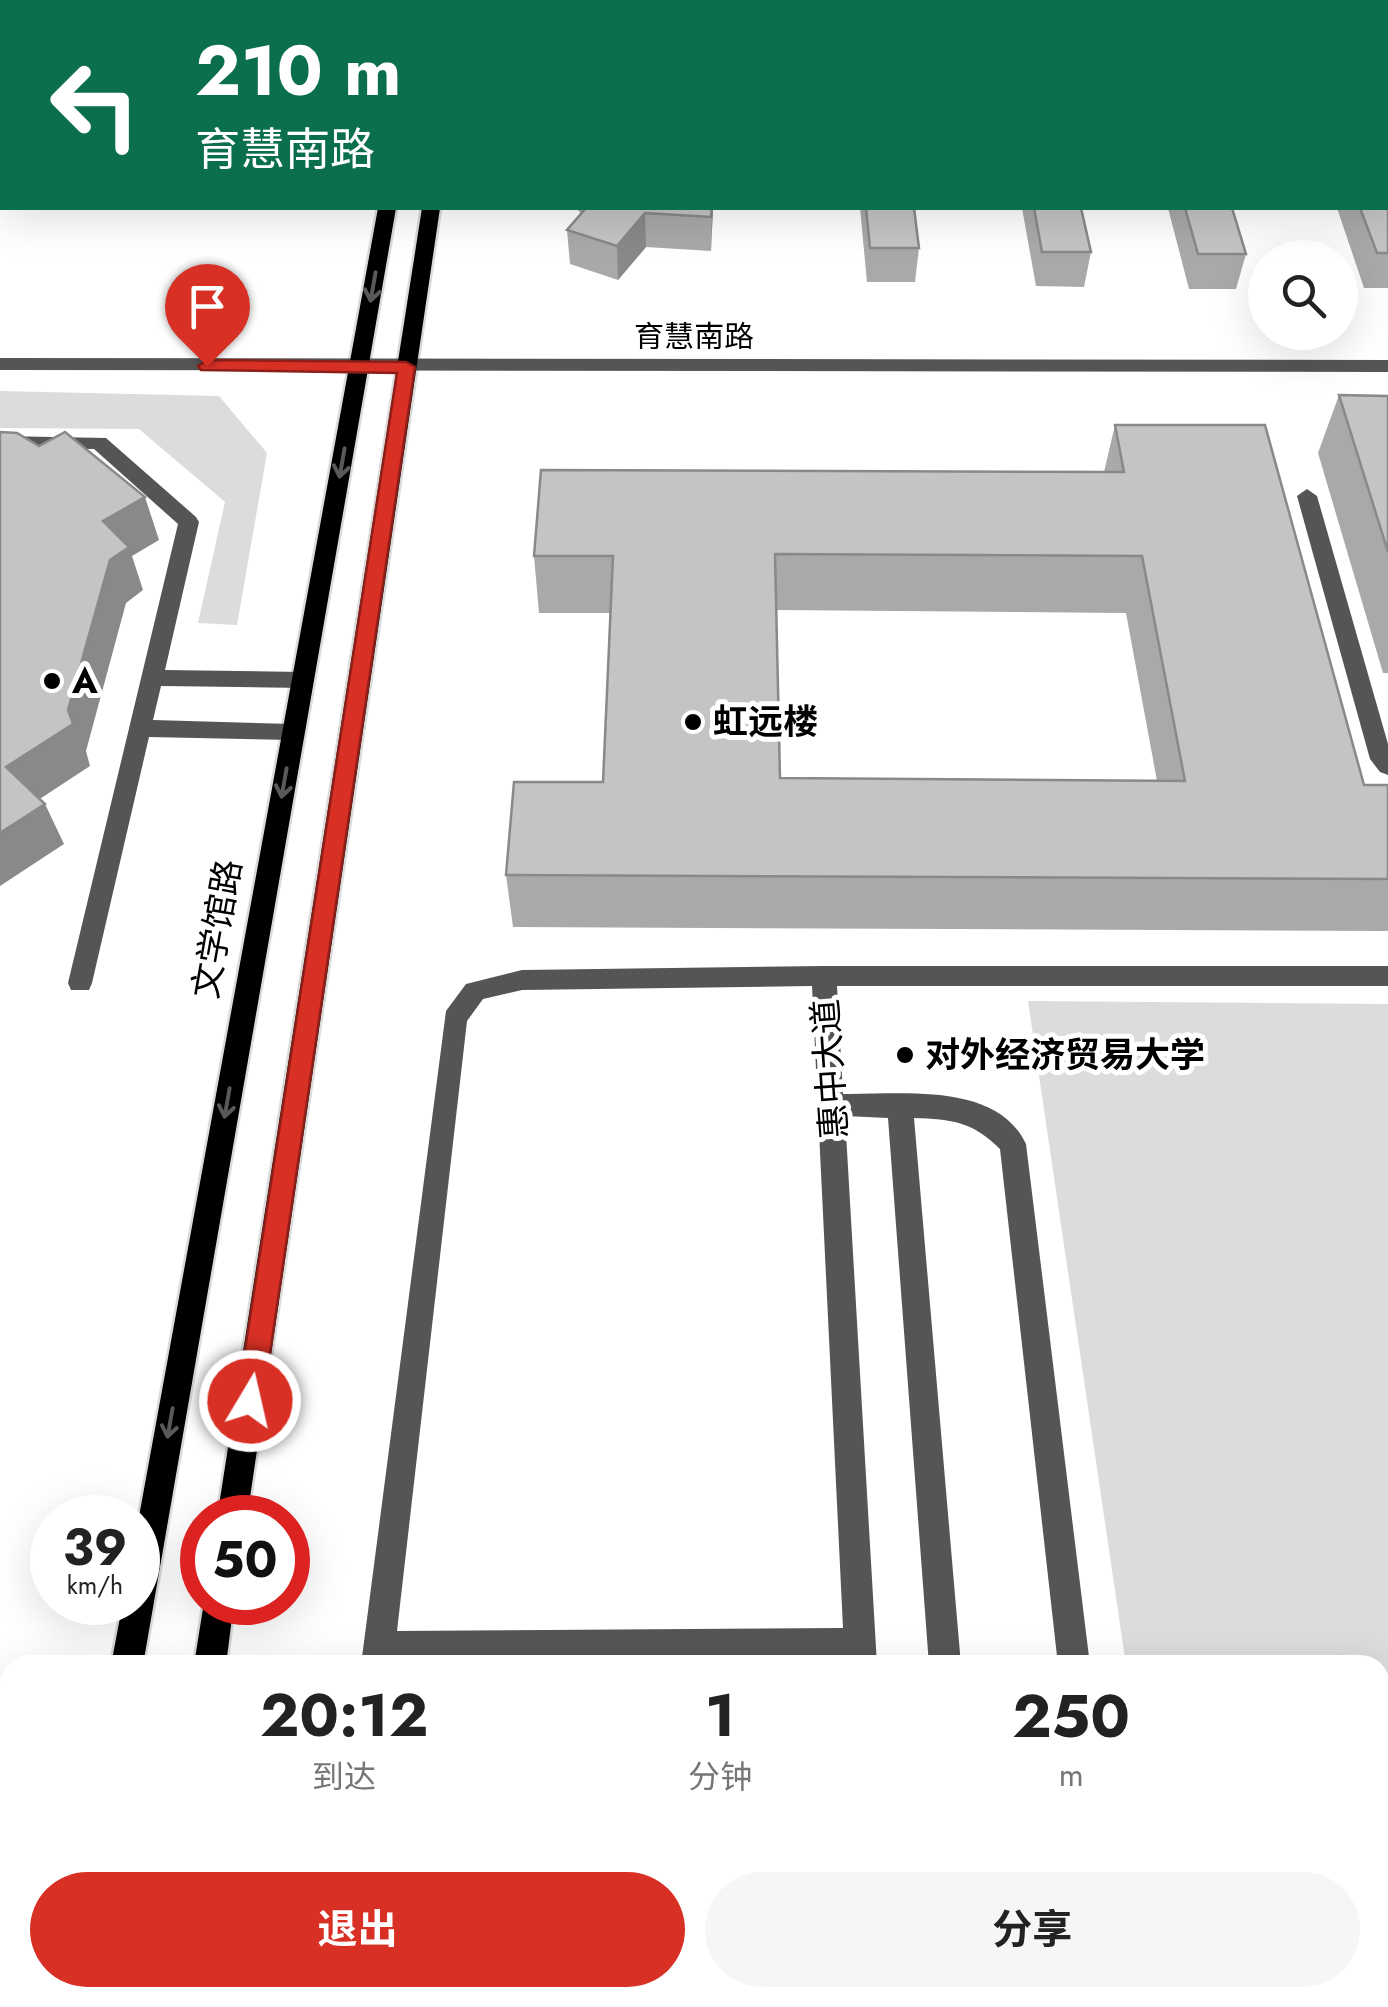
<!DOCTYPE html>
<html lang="zh">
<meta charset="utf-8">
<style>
body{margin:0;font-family:Jost,"Noto Sans SC",sans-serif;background:#f6f6f6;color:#222;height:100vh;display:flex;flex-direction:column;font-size:38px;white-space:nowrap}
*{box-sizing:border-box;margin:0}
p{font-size:32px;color:#767676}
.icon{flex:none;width:55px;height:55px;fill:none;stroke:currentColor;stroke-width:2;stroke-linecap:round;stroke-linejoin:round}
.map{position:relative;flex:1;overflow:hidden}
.drawer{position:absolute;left:0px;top:1655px;width:1390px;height:352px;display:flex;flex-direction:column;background:#fff;border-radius:30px 30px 0 0;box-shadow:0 10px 40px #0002}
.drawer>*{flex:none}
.guide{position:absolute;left:0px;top:0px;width:1390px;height:210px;box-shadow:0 10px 40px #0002;background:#0b6e4f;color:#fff;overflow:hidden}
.tools{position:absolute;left:1248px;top:240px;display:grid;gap:20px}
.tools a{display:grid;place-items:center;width:110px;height:110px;border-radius:50%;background:#fff;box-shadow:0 10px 40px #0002;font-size:50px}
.speed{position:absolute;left:30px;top:1495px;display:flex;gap:20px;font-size:50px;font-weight:700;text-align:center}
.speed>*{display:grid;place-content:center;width:130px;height:130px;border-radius:50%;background:#fff;box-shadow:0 10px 40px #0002;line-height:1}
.speed small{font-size:25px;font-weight:400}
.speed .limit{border:15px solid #d22;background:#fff;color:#111}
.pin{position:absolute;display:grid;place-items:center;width:85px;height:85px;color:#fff;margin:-102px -42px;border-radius:50% 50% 50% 0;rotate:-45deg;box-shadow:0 0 10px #0007}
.pin .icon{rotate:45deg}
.me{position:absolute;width:110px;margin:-55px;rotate:9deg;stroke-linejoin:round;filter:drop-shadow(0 0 8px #0008)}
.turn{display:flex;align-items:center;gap:35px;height:210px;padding:0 30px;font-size:45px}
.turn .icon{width:130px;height:130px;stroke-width:2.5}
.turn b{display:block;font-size:70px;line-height:85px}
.eta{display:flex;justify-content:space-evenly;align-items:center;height:170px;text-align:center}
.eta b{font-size:60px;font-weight:700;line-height:70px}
.button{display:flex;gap:20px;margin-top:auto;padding:20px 30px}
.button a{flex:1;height:115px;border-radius:60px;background:#d93025;color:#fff;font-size:40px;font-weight:700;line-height:115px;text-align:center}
.button a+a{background:#f6f6f6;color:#222}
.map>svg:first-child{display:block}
</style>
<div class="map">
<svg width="1388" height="2007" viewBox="0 0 1388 2007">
<rect width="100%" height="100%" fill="#fff"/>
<!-- green -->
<g fill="#dcdcdc">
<path d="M0 391 219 396 267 453 237 625 198 623 225 502 139 429 0 428Z"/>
<path d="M1028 1001 1388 1004V2007H1177L1176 1998H1380V1665H1126Z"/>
</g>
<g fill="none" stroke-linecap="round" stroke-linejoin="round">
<defs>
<g id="major">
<path d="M454 0H470V2H455Z"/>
<path d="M378 208H396L143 1665H111L123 1602H138V1522Z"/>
<path d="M422 208H440L247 1518H217Z"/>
<path d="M204 1602H234L226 1665H194Z"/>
<path d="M50 1998H84L82 2007H48Z"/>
<path d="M142 1998H176L175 2007H141Z"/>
</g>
</defs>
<!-- major casing -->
<use href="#major" stroke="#dbdbdb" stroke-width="5"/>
<!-- minor -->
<g fill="#555" fill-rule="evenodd">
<path d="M0 2H3L2 12H0Z"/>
<path d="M0 358 1388 360V372L0 370Z"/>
<path d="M0 436 106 438 196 517 199 522 165 670 303 672 314 680 303 688 161 686 153 720 293 724 304 732 293 740 149 737 92 983 89 990H71L68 983 178 524 94 449 0 448Z"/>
<path d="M1307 489 1317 496 1388 744V775L1380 772 1370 759 1297 496Z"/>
<path d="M824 966H1388V986H837L843 1094C900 1095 996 1081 1026 1144L1090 1665H1058L1000 1149C973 1122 952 1119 914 1118L961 1665H929L888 1118 845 1116 877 1665H845V1659L361 1665 446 1011 466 984 522 970ZM812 986 843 1628 397 1631 467 1021 483 999 522 990Z"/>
<rect x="858" y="1998" width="34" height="9"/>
<rect x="956" y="1998" width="34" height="9"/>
<path d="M1096 1998H1130L1131 2007H1097Z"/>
</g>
<!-- major -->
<use href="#major" fill="#000" fill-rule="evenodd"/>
</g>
<!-- wall -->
<g fill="#a9a9a9" fill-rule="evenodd">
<path d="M563 0H623L621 2H563Z"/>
<rect x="1078" y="0" width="60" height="2"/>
<path d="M1245 0H1311L1312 2H1246Z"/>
<path d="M1388 157V288H1364L1337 208H1388Z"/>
<path d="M575 208H713L711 251 646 247 618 280 570 264 567 230 581 213Z"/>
<path d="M860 208H914L919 248 915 282H867Z"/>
<path d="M1022 208H1081L1091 252 1084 287 1036 286Z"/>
<path d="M1168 208H1232L1246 254 1236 289H1189Z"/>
<path d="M1339 395 1388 396V673H1383L1318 453Z"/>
<path d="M1115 425 1364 785H1388V931L513 927 506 875 603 782 611 613H539L534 556 1104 472ZM776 610 1126 613 1157 781 780 778Z"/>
</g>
<!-- shaded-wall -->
<g fill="#898989">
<path d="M604 0H623L621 2H604Z"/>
<path d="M712 208H713L711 251Z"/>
<path d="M645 213 646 247 618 280 617 246Z"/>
<path d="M145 497 159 540 132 556 143 590 126 603 86 751 90 766 26 808 6 767 68 710 103 521Z"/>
<path d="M45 804 64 844 0 886V833Z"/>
</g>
<!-- building -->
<g fill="#c4c4c4" stroke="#898989" stroke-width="2.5" fill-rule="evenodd">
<path d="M788 0H848L849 2H788Z"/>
<path d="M925 0H970L971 2H925Z"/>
<path d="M1092 0H1138V2H1093Z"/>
<path d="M1266 0H1311L1312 2H1267Z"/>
<path d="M1388 157V253H1377L1360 208H1388Z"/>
<path d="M586 208H712L711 217 645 213 617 246 567 230Z"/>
<path d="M866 208H914L919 248H870Z"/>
<path d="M1034 208H1081L1091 252H1042Z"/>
<path d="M1185 208H1232L1246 254H1198Z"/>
<path d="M1339 395 1388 396V552Z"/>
<path d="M1115 425H1265L1364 785H1388V879L506 875 514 782H603L613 556H534L541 470 1124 472ZM775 554 1142 556 1185 781 780 778Z"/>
<path d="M0 432 17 433 39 446 65 432 145 497 103 521 129 547 110 560 68 710 73 724 6 767 45 804 0 833Z"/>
<path d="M342 1998H761V2007H341Z"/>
</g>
<!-- one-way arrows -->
<defs><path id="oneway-shaft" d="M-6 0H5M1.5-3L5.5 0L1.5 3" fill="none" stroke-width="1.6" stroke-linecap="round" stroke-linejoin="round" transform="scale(2.5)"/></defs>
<g stroke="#595959">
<use href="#oneway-shaft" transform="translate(373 287) rotate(100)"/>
<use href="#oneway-shaft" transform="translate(342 463) rotate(100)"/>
<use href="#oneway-shaft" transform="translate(284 783) rotate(100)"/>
<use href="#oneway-shaft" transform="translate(227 1103) rotate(100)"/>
<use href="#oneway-shaft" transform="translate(170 1423) rotate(100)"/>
</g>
<!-- route -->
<path fill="#d93025" stroke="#8d1f18" stroke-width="2.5" d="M207 360 406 362 415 367 263 1401 259 1410 250 1414 240 1410 237 1401 397 373 201 370 198 366Z"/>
<!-- markers -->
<g fill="#000" stroke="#fff" stroke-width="4">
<circle cx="52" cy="681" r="10"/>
<circle cx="693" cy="722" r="10"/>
<circle cx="905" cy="1055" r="10"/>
</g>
<g text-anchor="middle" stroke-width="10" stroke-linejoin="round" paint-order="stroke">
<!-- far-street labels -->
<g font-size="30" fill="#000" stroke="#fff">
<text x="694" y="347">育慧南路</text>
</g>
<!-- poi labels -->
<g font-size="35" font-weight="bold" fill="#000" stroke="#fff" text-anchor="start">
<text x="72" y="693">A</text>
<text x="713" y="734">虹远楼</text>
<text x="925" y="1067">对外经济贸易大学</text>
</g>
<!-- street labels -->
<g font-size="35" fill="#000" stroke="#fff">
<text transform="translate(217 929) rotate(-80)" y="12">文学馆路</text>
<text transform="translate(830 1069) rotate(-94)" y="12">惠中大道</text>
</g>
</g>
</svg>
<div class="tools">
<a><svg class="icon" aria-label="search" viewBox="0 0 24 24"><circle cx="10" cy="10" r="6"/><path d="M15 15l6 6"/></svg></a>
</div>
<div class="speed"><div>39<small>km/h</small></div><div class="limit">50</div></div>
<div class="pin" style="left:207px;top:366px;background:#d93025"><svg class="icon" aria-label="arrive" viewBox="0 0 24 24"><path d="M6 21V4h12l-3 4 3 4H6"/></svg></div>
<svg class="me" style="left:250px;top:1401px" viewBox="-20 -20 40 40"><circle r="17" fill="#d93025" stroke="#fff" stroke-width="3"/><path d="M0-11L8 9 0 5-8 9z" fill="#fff"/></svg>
<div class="guide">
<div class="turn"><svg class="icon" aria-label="left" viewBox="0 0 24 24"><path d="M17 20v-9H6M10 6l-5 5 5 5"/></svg><div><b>210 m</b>育慧南路</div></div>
</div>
<section class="drawer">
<div class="eta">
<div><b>20:12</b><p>到达</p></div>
<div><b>1</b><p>分钟</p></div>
<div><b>250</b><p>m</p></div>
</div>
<div class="button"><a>退出</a><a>分享</a></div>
</section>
</div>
